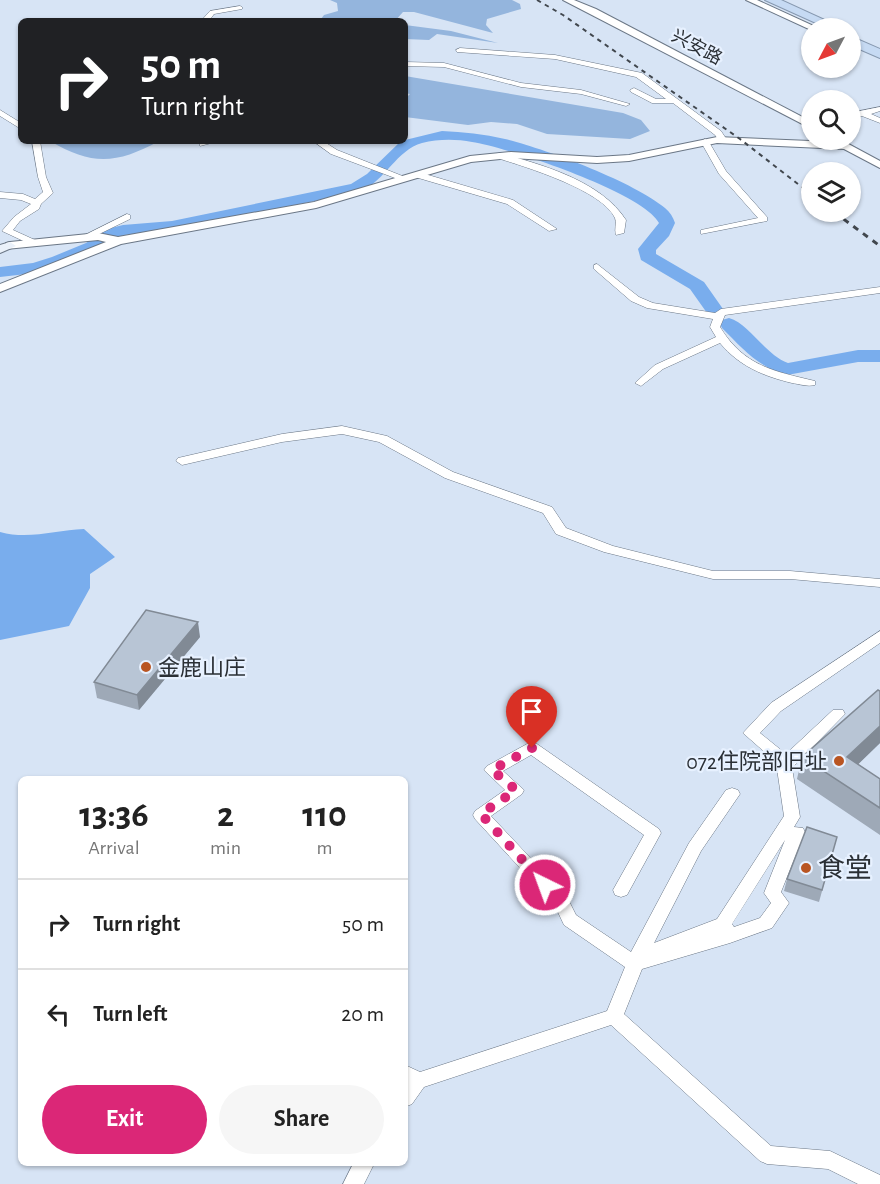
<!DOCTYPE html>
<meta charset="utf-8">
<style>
body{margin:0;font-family:"Alegreya Sans","Noto Sans SC",sans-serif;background:#f6f6f6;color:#222;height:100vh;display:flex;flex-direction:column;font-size:22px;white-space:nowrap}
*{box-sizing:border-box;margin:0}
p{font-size:20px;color:#767676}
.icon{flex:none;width:33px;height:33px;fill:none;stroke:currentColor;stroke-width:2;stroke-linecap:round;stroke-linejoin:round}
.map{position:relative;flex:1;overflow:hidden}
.drawer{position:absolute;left:18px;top:776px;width:390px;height:390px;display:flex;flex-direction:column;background:#fff;border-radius:9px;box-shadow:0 2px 4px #0004}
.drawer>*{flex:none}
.guide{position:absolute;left:18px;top:18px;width:390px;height:126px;border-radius:9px;box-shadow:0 2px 4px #0004;background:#202124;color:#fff;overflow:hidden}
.needle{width:39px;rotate:229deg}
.fabs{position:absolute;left:801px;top:18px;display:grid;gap:12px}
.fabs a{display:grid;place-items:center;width:60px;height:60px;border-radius:50%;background:#fff;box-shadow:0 2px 4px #0004;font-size:30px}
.pin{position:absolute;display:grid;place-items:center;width:51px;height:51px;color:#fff;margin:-62px -26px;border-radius:50% 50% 50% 0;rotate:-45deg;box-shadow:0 0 6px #0007}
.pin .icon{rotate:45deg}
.me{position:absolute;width:66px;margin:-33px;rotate:318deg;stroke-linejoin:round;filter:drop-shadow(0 0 4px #0008)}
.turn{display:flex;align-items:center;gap:21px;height:126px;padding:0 24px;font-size:27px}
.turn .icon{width:78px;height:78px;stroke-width:2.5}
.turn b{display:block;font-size:42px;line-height:51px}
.eta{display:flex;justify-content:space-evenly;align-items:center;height:102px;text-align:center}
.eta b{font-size:36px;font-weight:600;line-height:42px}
.action{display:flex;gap:12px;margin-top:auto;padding:12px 24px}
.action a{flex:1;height:69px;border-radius:36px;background:#db2777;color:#fff;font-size:24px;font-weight:600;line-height:69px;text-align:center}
.action a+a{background:#f6f6f6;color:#222}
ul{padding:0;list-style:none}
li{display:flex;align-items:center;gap:18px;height:90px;padding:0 24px;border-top:2px solid #e0e0e0}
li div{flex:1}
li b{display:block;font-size:22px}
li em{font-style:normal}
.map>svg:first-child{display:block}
</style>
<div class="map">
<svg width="880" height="1184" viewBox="0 0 880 1184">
<rect width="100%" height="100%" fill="#d7e4f5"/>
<!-- green -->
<g fill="#94b5dd">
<path d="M330 0H512L520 4 521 9 487 19 486 25 493 33 414 12H403L395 21 321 19 324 15 338 11 337 3Z"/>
<path d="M405 25 451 31 498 43 437 34 429 40 405 39Z"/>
<path d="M405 76 623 113 641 120 650 131 630 139 547 134 517 124 491 122 468 125 405 117V99L410 94 405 93Z"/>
<path d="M50 141H159C117 164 92 166 50 141Z"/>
</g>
<!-- water -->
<path fill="#79aded" d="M84 529 115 557 90 574V588L69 626 0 640V532C29 540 56 530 84 529Z"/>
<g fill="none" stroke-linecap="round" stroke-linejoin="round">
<!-- river -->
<g fill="#79aded" fill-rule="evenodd">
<path d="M442 131C463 132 484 134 505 139 546 149 634 182 665 208 670 212 673 217 675 223L669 236 656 250V254L704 282 723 309 714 315 707 313 690 289 641 260 638 249 659 223C644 193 507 147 472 142 456 139 438 139 422 143 397 150 385 180 362 191L172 231 124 235 98 251 64 265 35 273 0 277V267L33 263 52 257 86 243 107 229 123 225 172 221 351 184 367 174 401 141Z"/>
<path d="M729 318C750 324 765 355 788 363L858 350H880V362H858L787 375C759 368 742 348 722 328L720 324 722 320Z"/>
</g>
<defs>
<g id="minor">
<path d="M240 6 242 7V9L214 14 209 21H201L210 11Z"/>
<path d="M460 48 555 55 642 73 721 131 727 140 720 142 715 135 673 103H652L631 92 630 90 634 88 656 99H666L636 77 555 59 457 52 456 50Z"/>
<path d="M405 62 444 63 521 83 581 90 630 104 626 106 581 94 521 87 444 67 405 66Z"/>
<path d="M880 107V111L871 114 880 118V123L862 116 850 118V113Z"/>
<path d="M0 110 21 123V129L0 116Z"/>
<path d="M705 139 709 142 726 171 767 217V221L701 234V230L758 218 719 174 701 142Z"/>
<path d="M32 141H40L46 177 53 193 41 204 39 209 20 221 13 230 35 240V244L32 245 2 231 14 217 31 204 21 200 0 198V192L23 194 35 199 43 192 38 177Z"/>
<path d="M205 141H219L200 146V142Z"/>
<path d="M313 141H323L337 150 410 179 403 181 331 154Z"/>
<path d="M500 153C543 165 601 181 626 220L624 233 616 235C614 229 617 223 615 218 602 190 526 167 497 158V154Z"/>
<path d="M418 172 513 200 557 229 549 231 507 204 415 177 414 175Z"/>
<path d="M127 214 130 215V219L91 238 83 236Z"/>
<path d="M597 264 639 297 653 303 715 313 721 309 880 287V293L725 315 720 327C744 366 773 371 815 381V385C807 387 799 384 792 383 763 376 739 366 720 343L663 369 641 386 635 383 655 365 716 337 710 327 713 319 647 308 631 301 594 269V265Z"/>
<path d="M342 426 387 436 453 472 552 507 566 528 613 546 713 571H790L880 579V587L790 579H713L604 552 556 534 543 513 445 478 379 442 342 434 282 442 182 465 176 461 178 458 282 434Z"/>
<path d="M880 631V643L781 711 760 733 786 754 833 710H843L845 714 792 768 800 817 794 827 803 828 805 832 781 892 789 903 772 928 730 943 642 969 624 1014 771 1146 830 1151 880 1175V1184H858L828 1169 767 1164 760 1161 611 1025 424 1087 412 1104 405 1107V1065L420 1072 607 1011 625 967 564 925 555 906 475 819 473 815 475 811 505 790 484 770 487 766 527 744H537L659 829 661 833 627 895 621 897 615 895 613 890 644 835 531 755 503 771 524 790 522 794 491 816 567 897 576 915 631 952 689 843 726 790 732 788 738 790 740 794 701 851 654 943 717 919 784 816 776 762 743 733 771 703ZM785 840 764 893 771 903 760 918 734 927 732 924Z"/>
<path d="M354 1162H375L364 1184H343Z"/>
</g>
<g id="tertiary">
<path d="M563 0H574L596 9 812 122V129Z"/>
<path d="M746 0H757L818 28 811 30Z"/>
<path d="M717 137 834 142 841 140 880 161V168L844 149 717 143 629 161 597 163 511 158 471 162 316 208 121 244 0 292V284L106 242 98 240 6 249V243L10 242 98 233 118 237 314 202 470 156 511 152 597 157 629 155Z"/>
</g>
<path id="secondary" d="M10 242 16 246 0 253V245Z"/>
<g id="trunk">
<path d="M765 0H781L842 28H827Z"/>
<path d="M850 36 880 49V58L850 45Z"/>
</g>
</defs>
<!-- minor casing -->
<use href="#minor" stroke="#6b7786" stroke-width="1"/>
<!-- tertiary casing -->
<use href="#tertiary" stroke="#6b7786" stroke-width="2"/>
<!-- secondary casing -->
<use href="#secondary" stroke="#6b7786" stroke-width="2"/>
<!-- trunk casing -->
<use href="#trunk" stroke="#8698af" stroke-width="2"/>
<!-- minor -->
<use href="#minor" fill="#fff" fill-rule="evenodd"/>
<!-- tertiary -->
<use href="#tertiary" fill="#fff" fill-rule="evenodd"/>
<!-- secondary -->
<use href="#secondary" fill="#eaf1fa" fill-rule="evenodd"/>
<!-- trunk -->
<use href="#trunk" fill="#c6daf3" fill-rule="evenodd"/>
<!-- rail-far1 -->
<path stroke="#41474e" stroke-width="2" stroke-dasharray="4.5 4.5" stroke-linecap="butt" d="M537 0 563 15 740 139 807 191"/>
<!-- rail -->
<g stroke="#41474e" stroke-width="3" stroke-dasharray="6 6" stroke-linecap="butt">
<path d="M805 189 812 195"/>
<path d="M834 212 880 246"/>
</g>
</g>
<!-- wall -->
<g fill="#9ea9b7">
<path d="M200 637 139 710 97 698 94 682Z"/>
<path d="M880 691V743L858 764 880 779V835L797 779 802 757Z"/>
<path d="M837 837 819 902 784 891 787 879Z"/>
</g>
<!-- shaded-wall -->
<g fill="#818a95">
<path d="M198 622 200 637 139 710 137 695Z"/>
<path d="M880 726V743L842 780 847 757Z"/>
</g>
<!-- building -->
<g fill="#b8c5d5" stroke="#818a95" stroke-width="1.5">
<path d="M146 610 198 622 137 695 94 682Z"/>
<path d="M878 690 880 691V726L847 757 880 779V808L802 757Z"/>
<path d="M807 827 837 837 822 890 787 879Z"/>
</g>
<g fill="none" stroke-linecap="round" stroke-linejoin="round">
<!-- route -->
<path stroke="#db2777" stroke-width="10" stroke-dasharray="0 18" d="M532 748 492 770 516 790 481 814 545 885"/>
</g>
<!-- markers -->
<g fill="#b95522" stroke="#e7f1ff" stroke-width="2">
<circle cx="146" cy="667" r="6"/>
<circle cx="839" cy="761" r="6"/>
<circle cx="806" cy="868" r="6"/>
</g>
<g text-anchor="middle" stroke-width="4.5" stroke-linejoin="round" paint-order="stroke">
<!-- far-street labels -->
<g font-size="18" fill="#2a2f35" stroke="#e7f1ff">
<text transform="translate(697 47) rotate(28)" y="6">兴安路</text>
</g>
<!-- poi labels -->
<g font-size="22" fill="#2a2f35" stroke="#e7f1ff" text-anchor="start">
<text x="158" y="675">金鹿山庄</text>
<text x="827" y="769" text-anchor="end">072住院部旧址</text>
</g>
<!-- near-poi labels -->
<g font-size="27" fill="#2a2f35" stroke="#e7f1ff" text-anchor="start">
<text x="818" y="877">食堂</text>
</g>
</g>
</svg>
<div class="fabs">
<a><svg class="needle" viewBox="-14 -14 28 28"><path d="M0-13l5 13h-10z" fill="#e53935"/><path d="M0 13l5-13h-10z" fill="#767676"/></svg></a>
<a><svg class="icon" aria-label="search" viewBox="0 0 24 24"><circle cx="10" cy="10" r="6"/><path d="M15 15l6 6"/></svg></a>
<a><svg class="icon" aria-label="layers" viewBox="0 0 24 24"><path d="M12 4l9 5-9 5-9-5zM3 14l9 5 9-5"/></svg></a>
</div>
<div class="pin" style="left:532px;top:748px;background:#d93025"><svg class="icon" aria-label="arrive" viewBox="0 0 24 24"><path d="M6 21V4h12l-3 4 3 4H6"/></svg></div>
<svg class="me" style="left:545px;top:885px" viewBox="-20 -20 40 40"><circle r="17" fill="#db2777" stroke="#fff" stroke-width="3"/><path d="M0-11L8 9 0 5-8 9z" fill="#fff"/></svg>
<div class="guide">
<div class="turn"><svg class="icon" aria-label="right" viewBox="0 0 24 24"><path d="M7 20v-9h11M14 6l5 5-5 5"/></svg><div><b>50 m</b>Turn right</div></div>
</div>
<section class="drawer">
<div class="eta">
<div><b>13:36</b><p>Arrival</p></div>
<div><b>2</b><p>min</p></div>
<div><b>110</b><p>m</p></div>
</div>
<ul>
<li><svg class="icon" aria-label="right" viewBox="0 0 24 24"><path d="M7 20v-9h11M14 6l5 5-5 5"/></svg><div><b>Turn right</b></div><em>50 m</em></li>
<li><svg class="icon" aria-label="left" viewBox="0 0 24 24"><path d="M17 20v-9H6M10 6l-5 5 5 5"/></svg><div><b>Turn left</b></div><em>20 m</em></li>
</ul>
<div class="action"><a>Exit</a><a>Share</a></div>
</section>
</div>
